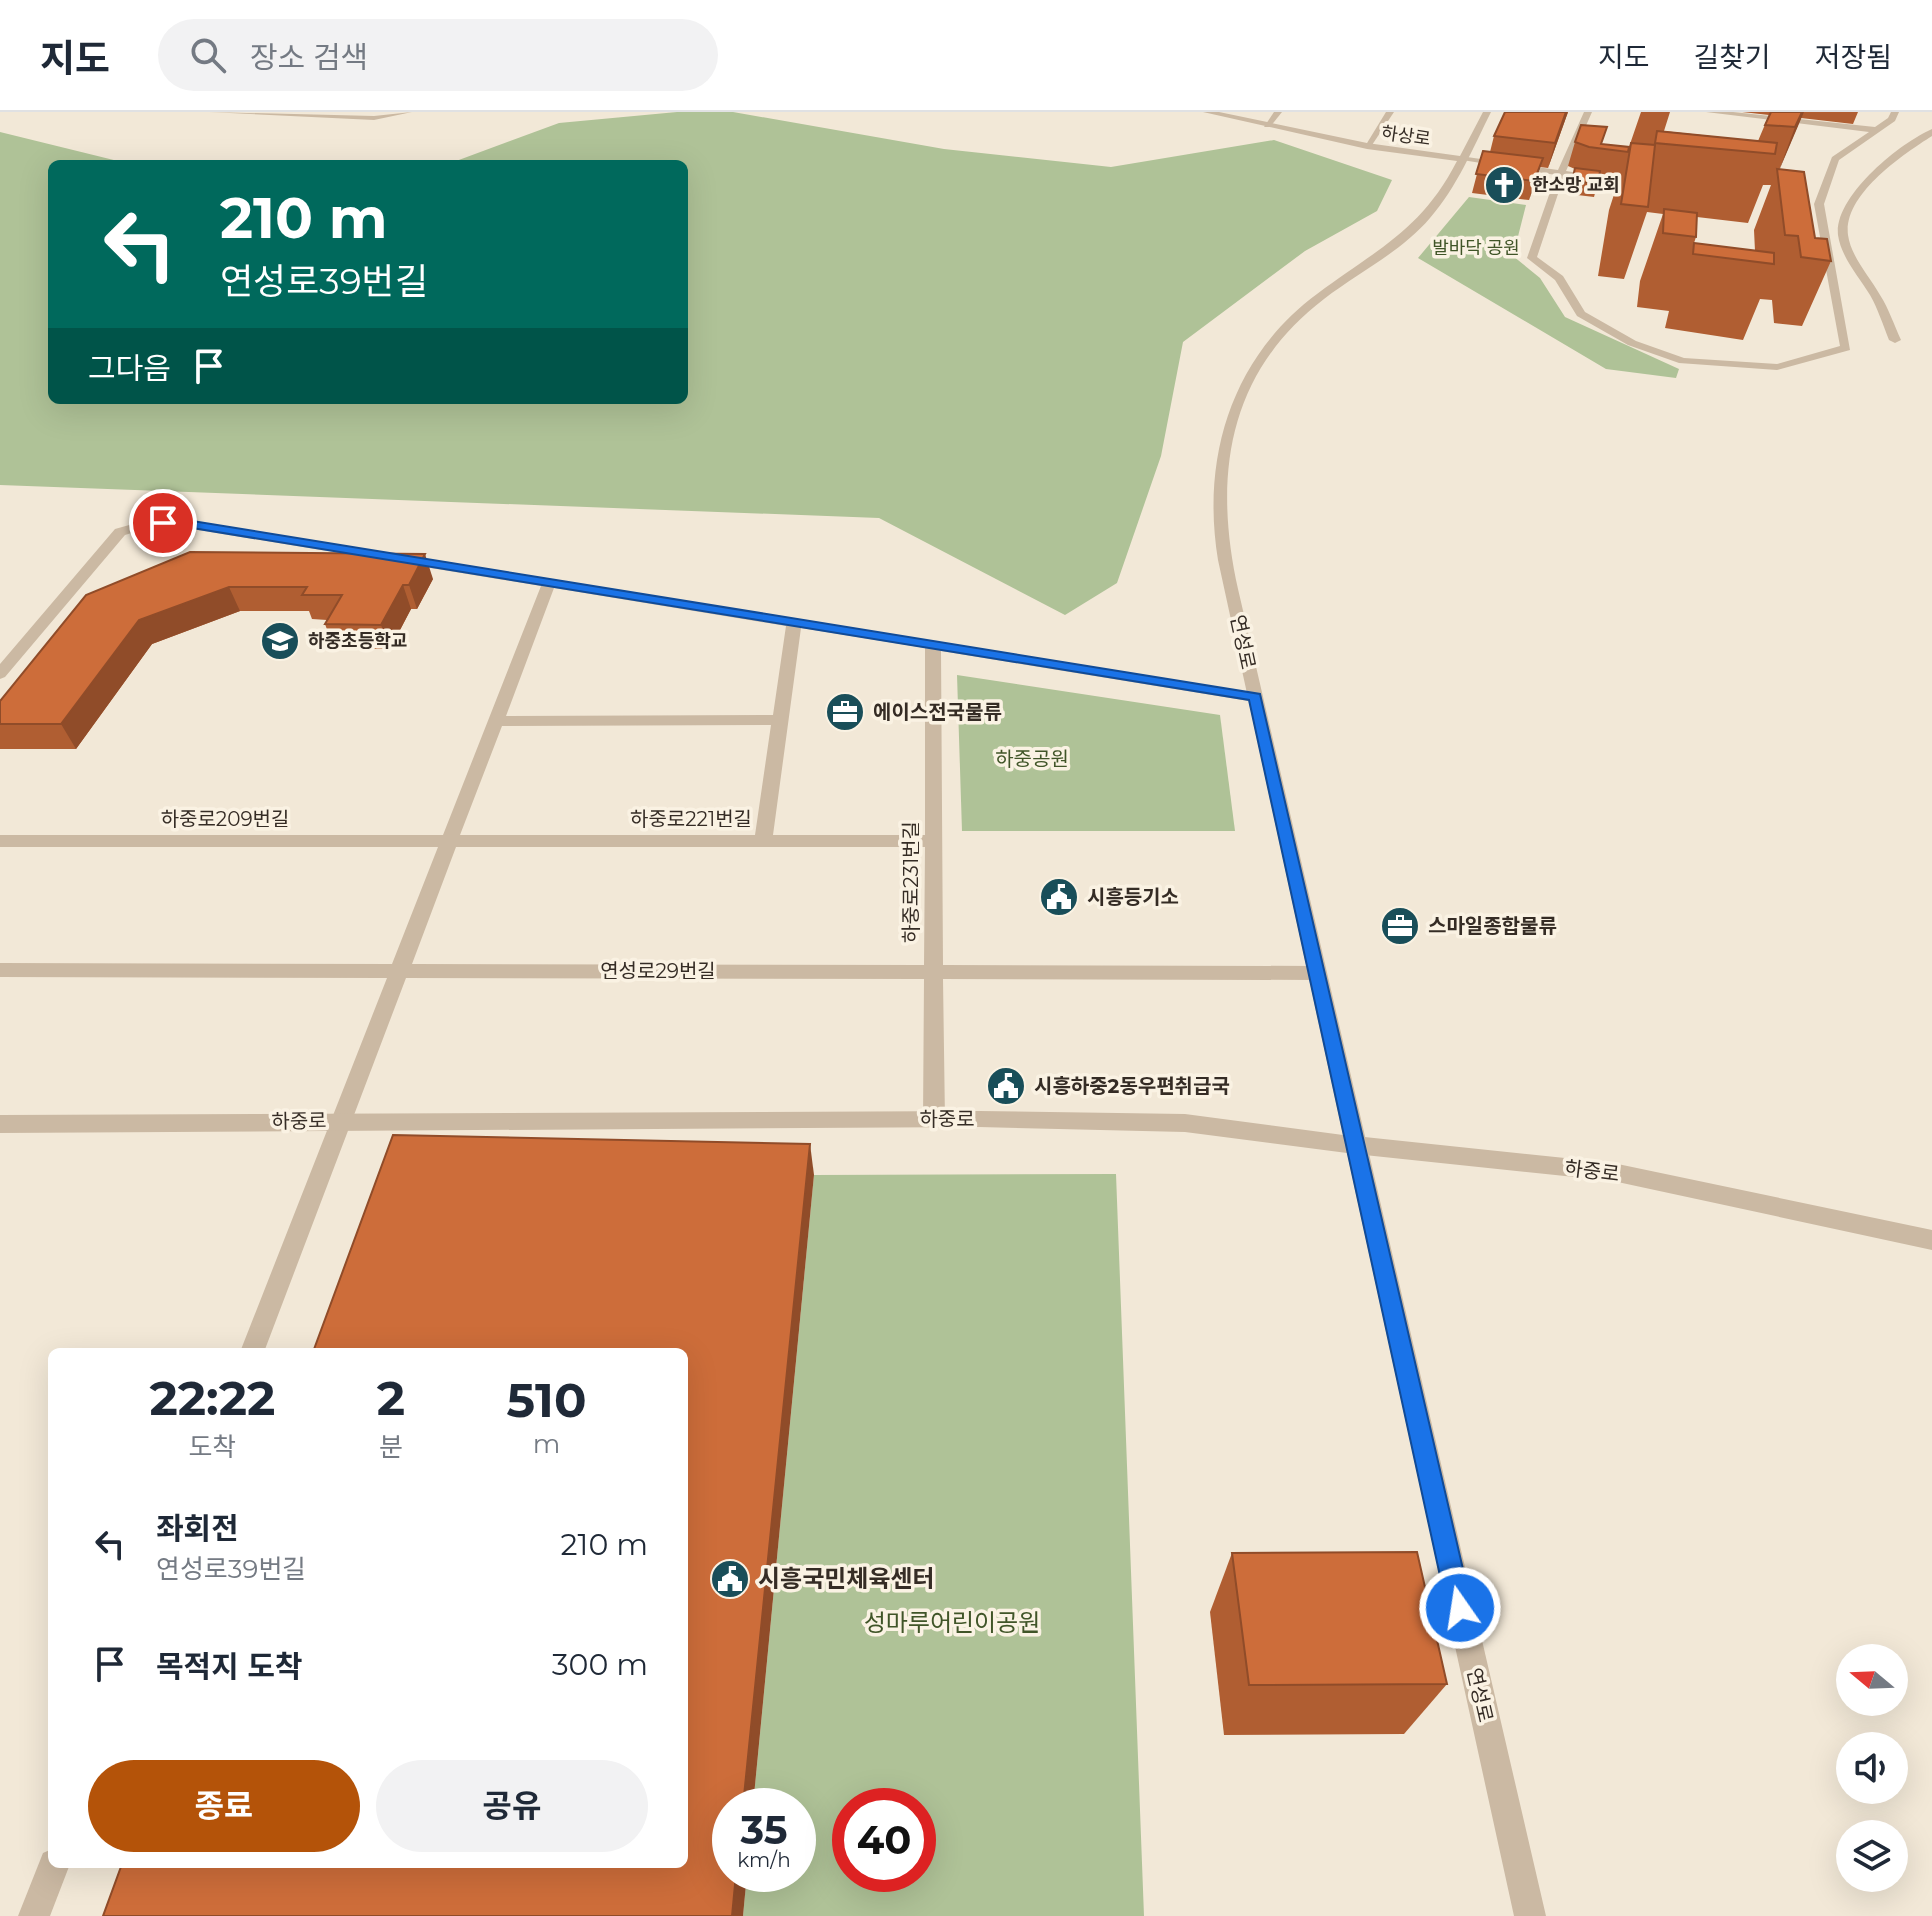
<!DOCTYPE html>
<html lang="ko">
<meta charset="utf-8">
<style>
body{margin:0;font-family:Montserrat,"Noto Sans KR",sans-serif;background:#f2f2f3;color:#1f2937;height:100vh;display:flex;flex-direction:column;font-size:30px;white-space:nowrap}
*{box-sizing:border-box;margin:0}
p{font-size:26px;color:#747a83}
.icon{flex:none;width:44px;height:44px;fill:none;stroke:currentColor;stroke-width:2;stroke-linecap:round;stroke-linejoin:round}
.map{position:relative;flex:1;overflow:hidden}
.details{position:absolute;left:48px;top:1236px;width:640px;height:520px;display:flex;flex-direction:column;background:#fff;border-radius:12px;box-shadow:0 8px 32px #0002}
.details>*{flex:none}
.banner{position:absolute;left:48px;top:48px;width:640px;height:244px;border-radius:12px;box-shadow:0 8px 32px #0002;background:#00695c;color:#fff;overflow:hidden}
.needle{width:52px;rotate:289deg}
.buttons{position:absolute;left:1836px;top:1532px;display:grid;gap:16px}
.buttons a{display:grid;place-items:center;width:72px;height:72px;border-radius:50%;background:#fff;box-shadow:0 8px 32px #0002;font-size:40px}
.speed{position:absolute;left:712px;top:1676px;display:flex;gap:16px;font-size:40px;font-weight:700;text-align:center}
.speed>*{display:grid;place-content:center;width:104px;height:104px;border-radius:50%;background:#fff;box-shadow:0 8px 32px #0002;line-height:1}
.speed small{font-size:20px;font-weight:400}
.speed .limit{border:12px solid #d22;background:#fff;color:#111}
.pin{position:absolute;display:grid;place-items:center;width:68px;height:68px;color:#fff;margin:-34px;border:4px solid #fff;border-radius:50%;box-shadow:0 2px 8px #0007}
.me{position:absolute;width:88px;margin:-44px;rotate:347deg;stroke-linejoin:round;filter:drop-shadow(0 0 6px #0008)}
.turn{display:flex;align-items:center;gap:28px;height:168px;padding:0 40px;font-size:36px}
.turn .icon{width:104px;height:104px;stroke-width:2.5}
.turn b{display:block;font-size:56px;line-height:68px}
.then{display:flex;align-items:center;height:76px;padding:0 40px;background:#0003;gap:16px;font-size:30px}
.eta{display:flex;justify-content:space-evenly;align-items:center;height:136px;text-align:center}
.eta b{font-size:48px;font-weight:700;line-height:56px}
.primary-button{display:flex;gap:16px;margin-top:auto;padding:16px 40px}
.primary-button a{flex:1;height:92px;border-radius:48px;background:#b45309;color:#fff;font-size:32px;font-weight:700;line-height:92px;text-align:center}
.primary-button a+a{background:#f2f2f3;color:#1f2937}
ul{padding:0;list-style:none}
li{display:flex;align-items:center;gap:24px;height:120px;padding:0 40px}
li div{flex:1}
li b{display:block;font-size:30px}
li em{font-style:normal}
header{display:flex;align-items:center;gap:48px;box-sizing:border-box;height:112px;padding:0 40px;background:#fff;border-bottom:2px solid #e0e1e3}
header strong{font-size:38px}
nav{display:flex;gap:44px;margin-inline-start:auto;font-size:28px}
.search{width:560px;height:72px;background:#f2f2f3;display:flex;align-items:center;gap:20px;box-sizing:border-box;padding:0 28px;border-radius:44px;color:#747a83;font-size:30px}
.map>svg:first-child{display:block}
</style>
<header>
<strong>지도</strong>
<div class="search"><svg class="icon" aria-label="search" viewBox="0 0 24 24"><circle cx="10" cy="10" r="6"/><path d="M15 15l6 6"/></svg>장소 검색</div>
<nav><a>지도</a><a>길찾기</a><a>저장됨</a></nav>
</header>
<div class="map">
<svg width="1932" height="1804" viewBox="0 0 1932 1804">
<rect width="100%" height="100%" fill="#f2e8d7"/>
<!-- green -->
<g fill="#afc297" fill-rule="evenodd">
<path d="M677 0H733L944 37 1111 55 1274 28 1392 68 1377 99 1305 139 1183 230 1161 344 1117 471 1065 503 879 406 0 373V20L130 52H52V288H684V52H448L559 11Z"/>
<path d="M1469 85 1526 93 1513 144 1540 166 1565 205 1679 257 1676 266 1606 257 1418 146Z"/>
<path d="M957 563 1220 603 1235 719H962Z"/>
<path d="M1116 1062 1144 1804H743L747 1762H798V1694H753L814 1063ZM850 1694H918V1762H850Z"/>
</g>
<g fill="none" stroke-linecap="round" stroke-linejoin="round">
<!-- minor -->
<g fill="#cbb9a3" fill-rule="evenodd">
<path d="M1274 0H1282L1270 15H1264Z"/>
<path d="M1386 0H1394L1370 36H1364Z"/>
<path d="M1584 0H1592L1566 59 1647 72 1642 75 1564 64 1537 145 1563 164 1585 200 1636 229 1684 246 1777 252 1840 234 1814 92 1832 45 1869 20 1706 0H1733L1875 15 1888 6 1891 0H1899L1895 9 1839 48 1824 92 1850 238 1777 258 1679 251 1628 233 1577 204 1555 168 1527 146 1556 63 1456 47 1460 44 1558 58Z"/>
<path d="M1932 17V24C1902 43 1843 83 1848 123 1851 145 1870 165 1880 183 1889 197 1894 213 1901 228L1895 231 1889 228C1883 213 1878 197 1870 183 1859 165 1841 145 1838 123 1834 84 1900 31 1932 17Z"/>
<path d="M180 407 1261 582V588L1255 590 941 539 943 853 1317 854 1327 861 1317 868 943 867 945 1008 942 1014 934 1017 926 1014 923 1008 924 867 406 866 264 1240H240L387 866 0 865V851L392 852 438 735H0V723H443L541 474 180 415 148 416 125 423 5 565 0 567V552L115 417 147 408ZM554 476 786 514 773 603 506 604ZM801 516 925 536V723H773ZM771 613 755 723H460L502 614ZM456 735H925L924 853 412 852Z"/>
<path d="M1355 1024 1613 1051 1932 1118V1138L1613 1069 1355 1042 1347 1039 1344 1033 1347 1027Z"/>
<path d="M52 1737V1752H70L50 1804H18L43 1741Z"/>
</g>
<!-- tertiary -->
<g fill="#cbb9a3" fill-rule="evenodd">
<path d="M209 0 374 4 412 0 374 8Z"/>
<path d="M1203 0H1219L1367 31 1460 44 1483 0H1491C1473 36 1457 75 1430 106 1401 140 1359 160 1324 187 1227 261 1213 365 1238 477L1546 1804H1514L1347 1041 1185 1020 979 1015 0 1021V1003L979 999 1185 1002 1343 1023 1218 448C1201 345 1232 245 1317 182 1377 137 1421 119 1457 49L1367 37Z"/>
</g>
</g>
<!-- wall -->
<g fill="#b05e32" fill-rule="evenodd">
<path d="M1568 0 1548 56 1540 55 1529 88 1472 81 1483 39 1490 40 1494 24Z"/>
<path d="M1641 0H1670L1664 19 1758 29 1769 3 1742 0H1858L1853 12 1801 6 1779 58 1815 126 1831 149 1802 214 1774 211 1772 188 1760 187 1743 228 1665 216 1669 199 1637 195 1640 169 1663 102 1647 100 1624 167 1598 164 1609 98 1620 64 1600 62 1594 85 1569 82 1575 57 1568 54 1575 30 1629 35ZM1763 73H1771L1754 118 1755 139 1694 131 1696 125 1697 105 1748 111Z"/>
<path d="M190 440 433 467 417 497H411L390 537H334L325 512 327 508 312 507 309 499H240L152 532 76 637H0V589Z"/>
<path d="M1232 1441 1447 1572 1404 1622 1224 1623 1210 1500Z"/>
</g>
<!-- shaded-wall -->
<g fill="#904c29">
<path d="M1566 0H1568L1548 56 1555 31Z"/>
<path d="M1802 0H1804L1778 61 1795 15Z"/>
<path d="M1543 46 1537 65 1529 88 1534 69Z"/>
<path d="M425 442 433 467 417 497 409 473Z"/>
<path d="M403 473 411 497 390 537 381 513Z"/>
<path d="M229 475 240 499 152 532 76 637 61 612 139 508Z"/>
<path d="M810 1032 814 1063 753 1694H743Z"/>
<path d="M736 1762H747L743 1804H732Z"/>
</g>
<!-- building -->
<g fill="#cd6d3a" stroke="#904c29" stroke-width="2">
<path d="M1505 0H1566L1555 31 1494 24Z"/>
<path d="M1771 0H1802L1795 15 1765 13Z"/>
<path d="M1581 13 1607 15 1601 32 1629 35 1628 40 1589 35 1575 30Z"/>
<path d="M1657 19 1777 31 1775 42 1655 31Z"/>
<path d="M1631 31 1655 33 1648 95 1621 92Z"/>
<path d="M1483 39 1543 46 1534 69 1476 62Z"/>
<path d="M1575 56 1600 59 1598 72 1572 69Z"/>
<path d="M1777 57 1804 60 1815 126 1827 127 1831 149 1801 145 1798 124 1785 123Z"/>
<path d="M1664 97 1697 101 1696 125 1663 121Z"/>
<path d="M1694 131 1774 141V152L1693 142Z"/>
<path d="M190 440 425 442 409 473H403L381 513 325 512 342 483H302L307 475H229L139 508 61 612H0V589L86 483Z"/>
<path d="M393 1023 810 1032 743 1694H730V1762H736L732 1804H103L122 1752H684V1240H313Z"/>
<path d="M1417 1440 1447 1572 1249 1573 1232 1441Z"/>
</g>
<!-- route -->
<path fill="#1a73e8" stroke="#114b97" stroke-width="2" d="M180 407 1260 582 1472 1496 1469 1505 1460 1508 1451 1505 1447 1496 1249 588 180 414 163 415 157 411 163 408Z"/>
<!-- icons -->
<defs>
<symbol id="church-disc" viewBox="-11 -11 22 22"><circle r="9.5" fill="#194e59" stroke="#faf2e3"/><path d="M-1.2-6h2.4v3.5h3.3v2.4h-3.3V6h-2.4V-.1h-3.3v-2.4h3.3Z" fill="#fff"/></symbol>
<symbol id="school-disc" viewBox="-11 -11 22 22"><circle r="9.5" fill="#194e59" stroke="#faf2e3"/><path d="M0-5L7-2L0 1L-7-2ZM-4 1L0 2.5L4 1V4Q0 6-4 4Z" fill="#fff"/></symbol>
<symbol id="office-disc" viewBox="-11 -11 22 22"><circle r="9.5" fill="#194e59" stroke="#faf2e3"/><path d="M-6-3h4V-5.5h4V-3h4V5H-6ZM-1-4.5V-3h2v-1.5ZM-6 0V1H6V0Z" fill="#fff"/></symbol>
<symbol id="civic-disc" viewBox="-11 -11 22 22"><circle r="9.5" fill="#194e59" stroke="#faf2e3"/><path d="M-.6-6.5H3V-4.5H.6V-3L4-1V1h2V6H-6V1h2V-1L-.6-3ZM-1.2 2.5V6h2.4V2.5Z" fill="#fff"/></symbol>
</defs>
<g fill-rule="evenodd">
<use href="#church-disc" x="1482" y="51" width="44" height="44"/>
<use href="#school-disc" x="258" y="507" width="44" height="44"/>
<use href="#office-disc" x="823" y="578" width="44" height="44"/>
<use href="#civic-disc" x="1037" y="763" width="44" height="44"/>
<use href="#office-disc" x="1378" y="792" width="44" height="44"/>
<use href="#civic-disc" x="984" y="952" width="44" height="44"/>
<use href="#civic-disc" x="708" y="1445" width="44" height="44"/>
</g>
<g text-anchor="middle" stroke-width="7" stroke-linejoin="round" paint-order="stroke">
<!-- far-street labels -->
<g font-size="18" fill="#352c25" stroke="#faf2e3">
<text transform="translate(1406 24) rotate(8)" y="6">하상로</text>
</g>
<!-- far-poi labels -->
<g font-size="18" font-weight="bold" fill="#352c25" stroke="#faf2e3" text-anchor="start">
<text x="1532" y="79">한소망 교회</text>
<text x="308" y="535">하중초등학교</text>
</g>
<!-- far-park labels -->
<g font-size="18" fill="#405528" stroke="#faf2e3">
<text x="1476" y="142">발바닥 공원</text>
</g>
<!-- street labels -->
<g font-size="20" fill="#352c25" stroke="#faf2e3">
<text transform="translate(1243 530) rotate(78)" y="7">연성로</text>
<text x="225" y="714">하중로209번길</text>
<text x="691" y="714">하중로221번길</text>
<text transform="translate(911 770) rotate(-90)" y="7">하중로231번길</text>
<text x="658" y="866">연성로29번길</text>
<text x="947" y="1014">하중로</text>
<text transform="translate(299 1009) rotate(-1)" y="7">하중로</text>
<text transform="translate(1592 1059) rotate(7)" y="7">하중로</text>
<text transform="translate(1480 1583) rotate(77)" y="7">연성로</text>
</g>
<!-- poi labels -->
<g font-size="20" font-weight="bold" fill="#352c25" stroke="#faf2e3" text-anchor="start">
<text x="873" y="607">에이스전국물류</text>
<text x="1087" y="792">시흥등기소</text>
<text x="1428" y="821">스마일종합물류</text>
<text x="1034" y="981">시흥하중2동우편취급국</text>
</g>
<!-- park labels -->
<g font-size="20" fill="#405528" stroke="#faf2e3">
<text x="1032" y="654">하중공원</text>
</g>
<!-- near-poi labels -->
<g font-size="24" font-weight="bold" fill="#352c25" stroke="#faf2e3" text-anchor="start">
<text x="758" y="1475">시흥국민체육센터</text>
</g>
<!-- near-park labels -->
<g font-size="24" fill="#405528" stroke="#faf2e3">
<text x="952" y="1519">성마루어린이공원</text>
</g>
</g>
</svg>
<div class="buttons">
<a><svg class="needle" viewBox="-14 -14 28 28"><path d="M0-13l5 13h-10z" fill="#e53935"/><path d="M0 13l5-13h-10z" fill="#747a83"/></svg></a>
<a><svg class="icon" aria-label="sound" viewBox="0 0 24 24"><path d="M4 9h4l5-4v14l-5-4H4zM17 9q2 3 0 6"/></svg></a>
<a><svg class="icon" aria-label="layers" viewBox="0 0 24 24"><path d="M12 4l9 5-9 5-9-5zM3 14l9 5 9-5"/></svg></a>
</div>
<div class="speed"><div>35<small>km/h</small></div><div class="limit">40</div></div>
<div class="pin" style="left:163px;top:411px;background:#d93025"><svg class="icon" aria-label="arrive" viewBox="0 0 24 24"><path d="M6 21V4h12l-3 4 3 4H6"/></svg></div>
<svg class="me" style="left:1460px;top:1496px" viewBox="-20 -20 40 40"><circle r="17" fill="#1a73e8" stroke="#fff" stroke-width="3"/><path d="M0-11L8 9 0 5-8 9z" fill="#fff"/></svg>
<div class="banner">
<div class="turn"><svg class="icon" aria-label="left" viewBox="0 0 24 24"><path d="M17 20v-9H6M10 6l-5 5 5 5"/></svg><div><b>210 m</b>연성로39번길</div></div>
<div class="then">그다음<svg class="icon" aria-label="arrive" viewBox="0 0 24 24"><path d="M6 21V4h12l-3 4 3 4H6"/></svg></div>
</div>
<section class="details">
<div class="eta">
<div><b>22:22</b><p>도착</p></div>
<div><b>2</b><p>분</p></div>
<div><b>510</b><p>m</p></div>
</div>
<ul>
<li><svg class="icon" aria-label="left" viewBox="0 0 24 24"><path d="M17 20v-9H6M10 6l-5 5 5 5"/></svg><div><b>좌회전</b><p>연성로39번길</p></div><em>210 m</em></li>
<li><svg class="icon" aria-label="arrive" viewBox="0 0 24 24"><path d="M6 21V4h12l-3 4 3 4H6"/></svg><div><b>목적지 도착</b></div><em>300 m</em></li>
</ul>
<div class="primary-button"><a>종료</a><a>공유</a></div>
</section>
</div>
